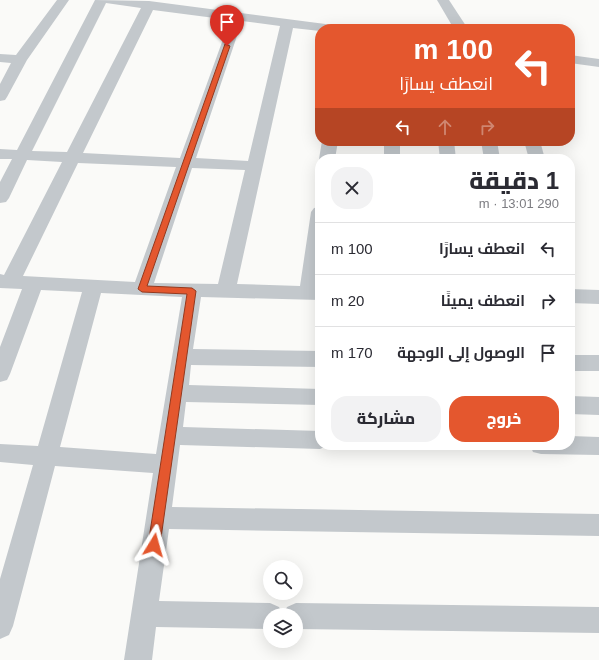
<!DOCTYPE html>
<html lang="ar">
<meta charset="utf-8">
<style>
body{margin:0;font-family:Arial,Cairo,sans-serif;background:#f2f2f3;color:#2b2b33;direction:rtl;height:100vh;display:flex;flex-direction:column;font-size:15px;white-space:nowrap}
*{box-sizing:border-box;margin:0}
p{font-size:13px;color:#7c7c81}
.icon{flex:none;width:22px;height:22px;fill:none;stroke:currentColor;stroke-width:2;stroke-linecap:round;stroke-linejoin:round}
.map{position:relative;flex:1;overflow:hidden;direction:ltr}
.side{position:absolute;left:315px;top:154px;width:260px;height:296px;display:flex;flex-direction:column;background:#fff;border-radius:16px;box-shadow:0 4px 16px #0002;direction:rtl}
.side>*{flex:none}
.hud{position:absolute;left:315px;top:24px;width:260px;height:122px;border-radius:16px;box-shadow:0 4px 16px #0002;direction:rtl;background:#e4572e;color:#fff;overflow:hidden}
.controls{position:absolute;left:263px;top:560px;display:grid;gap:8px}
.controls a{display:grid;place-items:center;width:40px;height:40px;border-radius:50%;background:#fff;box-shadow:0 4px 16px #0002;font-size:20px}
.pin{position:absolute;display:grid;place-items:center;width:34px;height:34px;color:#fff;margin:-41px -17px;border-radius:50% 50% 50% 0;rotate:-45deg;box-shadow:0 0 4px #0007}
.pin .icon{rotate:45deg}
.me{position:absolute;width:44px;margin:-22px;rotate:8deg;stroke-linejoin:round;filter:drop-shadow(0 0 3px #0008)}
.turn{display:flex;align-items:center;gap:14px;height:84px;padding:0 16px;font-size:18px}
.turn .icon{width:52px;height:52px;stroke-width:2.5}
.turn b{display:block;font-size:28px;line-height:34px}
.lanes{display:flex;align-items:center;height:38px;padding:0 16px;background:#0003;justify-content:center;gap:20px;direction:ltr}
.lanes .off{opacity:.35}
.round{display:grid;place-items:center;flex:none;width:42px;height:42px;border-radius:16px;background:#f2f2f3}
.summary{display:flex;align-items:center;justify-content:space-between;height:68px;padding:0 16px}
h1{font-size:24px;font-weight:800;line-height:30px}
.button{display:flex;gap:8px;margin-top:auto;padding:8px 16px}
.button a{flex:1;height:46px;border-radius:16px;background:#e4572e;color:#fff;font-size:16px;font-weight:800;line-height:46px;text-align:center}
.button a+a{background:#f2f2f3;color:#2b2b33}
ul{padding:0;list-style:none}
li{display:flex;align-items:center;gap:12px;height:52px;padding:0 16px;border-top:1px solid #e1e1e2}
li div{flex:1}
li b{display:block;font-size:15px}
li em{font-style:normal}
.map>svg:first-child{display:block}
</style>
<div class="map">
<svg width="599" height="660" viewBox="0 0 599 660">
<rect width="100%" height="100%" fill="#fafaf8"/>
<g fill="none" stroke-linecap="round" stroke-linejoin="round">
<!-- street -->
<g fill="#c3c8cc" fill-rule="evenodd">
<path d="M57 0H69L27 60 7 97 5 100 0 101V84L11 63 0 62V54L16 55Z"/>
<path d="M95 0 149 1 333 25 338 26 340 29H320V31L293 28 237 284 300 286 311 212 314 208 320 207V300L201 297 193 349 320 351V367L191 365 189 385 320 389V405L186 402 183 427 320 431V445H329L320 449 180 445 172 507 599 514V536L169 529 159 601 270 603 279 607 283 615H270V629L156 627 152 660H124L153 473 55 466 13 626 9 635 0 639V579L33 465 0 462V444L38 446 82 292 41 290 10 374 7 380 0 382V347L22 289 0 288V274L4 275 62 162 27 160 9 198 6 202 0 203V182L12 159H0V149L17 150ZM106 3 141 8 67 152 32 151ZM153 10 230 20 180 158 83 153ZM242 21 280 26 248 161 196 158ZM78 163 176 167 135 282 23 276ZM192 168 245 170 218 284 154 283ZM101 293 182 297 156 454 60 447Z"/>
<path d="M437 0H449L468 29H454Z"/>
<path d="M570 55 599 59V67L570 63Z"/>
<path d="M322 141H338L335 159H320V161L319 159Z"/>
<rect x="384" y="141" width="16" height="18"/>
<path d="M438 141H454L456 159H440Z"/>
<path d="M481 141H497L500 159H484Z"/>
<path d="M524 141H540L545 159H529Z"/>
<path d="M570 289 599 290V304L570 303Z"/>
<rect x="570" y="355" width="29" height="16"/>
<path d="M570 396 599 397V415L570 414Z"/>
<path d="M570 436 599 437V455L541 454 533 452 530 445H570Z"/>
<path d="M296 603 599 607V633L296 629V615H283L287 607Z"/>
</g>
</g>
<!-- route -->
<path fill="#e4572e" stroke="#94391e" d="M225 44 230 46 147 286 192 288 196 291 160 545 158 549 154 550 150 549 148 545 187 294 142 292 138 289Z"/>
</svg>
<div class="controls">
<a><svg class="icon" aria-label="search" viewBox="0 0 24 24"><circle cx="10" cy="10" r="6"/><path d="M15 15l6 6"/></svg></a>
<a><svg class="icon" aria-label="layers" viewBox="0 0 24 24"><path d="M12 4l9 5-9 5-9-5zM3 14l9 5 9-5"/></svg></a>
</div>
<div class="pin" style="left:227px;top:46px;background:#d93025"><svg class="icon" aria-label="arrive" viewBox="0 0 24 24"><path d="M6 21V4h12l-3 4 3 4H6"/></svg></div>
<svg class="me" style="left:154px;top:545px" viewBox="-20 -20 40 40"><path d="M0-17L14 15 0 8-14 15z" fill="#e4572e" stroke="#fff" stroke-width="4"/></svg>
<div class="hud">
<div class="turn"><svg class="icon" aria-label="left" viewBox="0 0 24 24"><path d="M17 20v-9H6M10 6l-5 5 5 5"/></svg><div><b>100 m</b>انعطف يسارًا</div></div>
<div class="lanes"><svg class="icon" aria-label="left" viewBox="0 0 24 24"><path d="M17 20v-9H6M10 6l-5 5 5 5"/></svg><svg class="icon off" aria-label="ahead" viewBox="0 0 24 24"><path d="M12 20V5M6 11l6-6 6 6"/></svg><svg class="icon off" aria-label="right" viewBox="0 0 24 24"><path d="M7 20v-9h11M14 6l5 5-5 5"/></svg></div>
</div>
<section class="side">
<div class="summary"><div><h1>1 دقيقة</h1><p>290 m · 13:01</p></div><a class="round"><svg class="icon" aria-label="close" viewBox="0 0 24 24"><path d="M6 6l12 12M18 6L6 18"/></svg></a></div>
<ul>
<li><svg class="icon" aria-label="left" viewBox="0 0 24 24"><path d="M17 20v-9H6M10 6l-5 5 5 5"/></svg><div><b>انعطف يسارًا</b></div><em>100 m</em></li>
<li><svg class="icon" aria-label="right" viewBox="0 0 24 24"><path d="M7 20v-9h11M14 6l5 5-5 5"/></svg><div><b>انعطف يمينًا</b></div><em>20 m</em></li>
<li><svg class="icon" aria-label="arrive" viewBox="0 0 24 24"><path d="M6 21V4h12l-3 4 3 4H6"/></svg><div><b>الوصول إلى الوجهة</b></div><em>170 m</em></li>
</ul>
<div class="button"><a>خروج</a><a>مشاركة</a></div>
</section>
</div>
